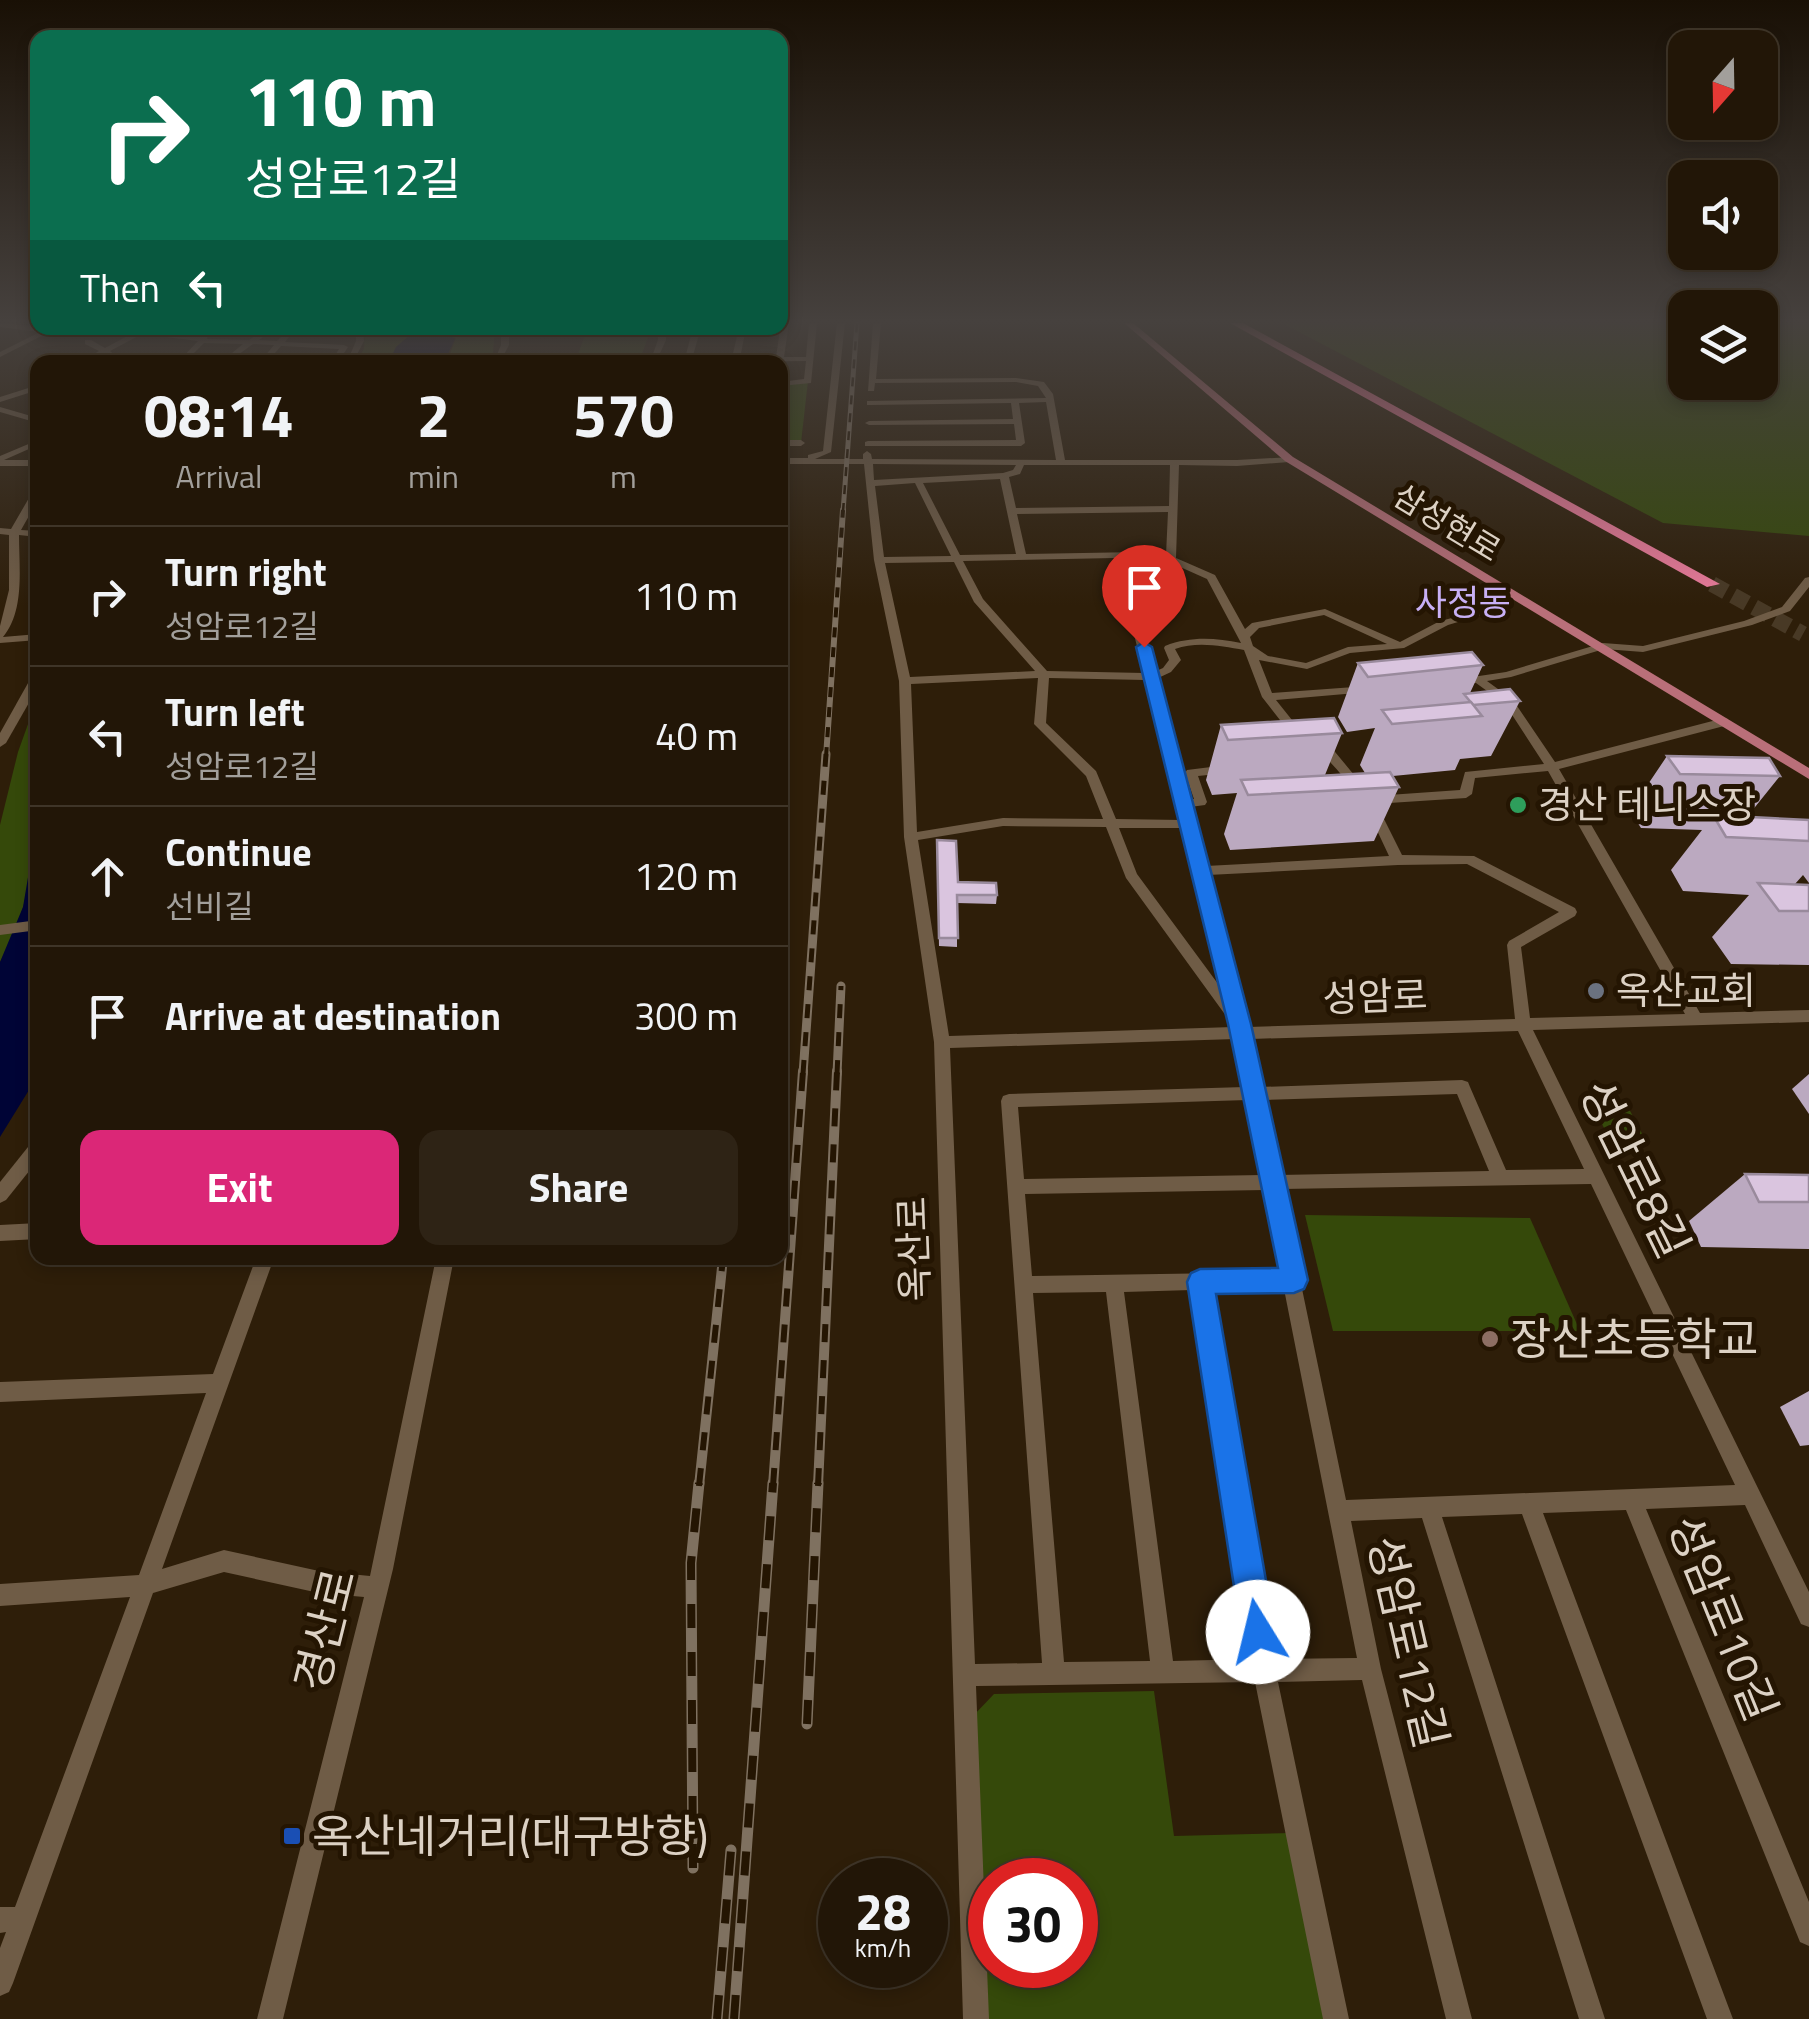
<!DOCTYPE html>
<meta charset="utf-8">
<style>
body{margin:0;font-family:"Titillium Web","Noto Sans KR",sans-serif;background:#2e2315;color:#f1f3f6;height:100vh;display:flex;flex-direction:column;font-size:38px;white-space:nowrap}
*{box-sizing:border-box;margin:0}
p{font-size:32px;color:#a29f9b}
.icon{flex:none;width:55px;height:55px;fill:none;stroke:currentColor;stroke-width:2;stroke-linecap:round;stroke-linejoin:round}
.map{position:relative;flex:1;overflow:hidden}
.sheet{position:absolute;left:30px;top:355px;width:758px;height:910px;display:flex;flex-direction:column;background:#221607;border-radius:20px;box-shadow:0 5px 15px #0003,0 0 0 2px #3f3528}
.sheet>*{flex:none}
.hud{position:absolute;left:30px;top:30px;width:758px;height:305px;border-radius:20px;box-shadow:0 5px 15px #0003,0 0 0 2px #3f3528;background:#0b6e4f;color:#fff;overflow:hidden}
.needle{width:65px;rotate:200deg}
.buttons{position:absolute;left:1668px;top:30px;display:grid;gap:20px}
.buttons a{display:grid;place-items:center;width:110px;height:110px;border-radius:20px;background:#221607;box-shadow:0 5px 15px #0003,0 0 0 2px #3f3528;font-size:50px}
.speed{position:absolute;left:818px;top:1858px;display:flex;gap:20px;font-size:50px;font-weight:700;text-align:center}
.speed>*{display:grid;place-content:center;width:130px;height:130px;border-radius:50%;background:#221607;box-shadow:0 5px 15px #0003,0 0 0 2px #3f3528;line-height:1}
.speed small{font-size:25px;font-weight:400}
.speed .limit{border:15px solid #d22;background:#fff;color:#111}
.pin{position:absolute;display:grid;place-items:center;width:85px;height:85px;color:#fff;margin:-102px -42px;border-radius:50% 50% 50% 0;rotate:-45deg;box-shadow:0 0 10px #0007}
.pin .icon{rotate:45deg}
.me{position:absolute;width:110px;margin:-55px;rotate:351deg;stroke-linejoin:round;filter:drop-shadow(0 0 8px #0008)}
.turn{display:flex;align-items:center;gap:35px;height:210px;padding:0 50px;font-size:45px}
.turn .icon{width:130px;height:130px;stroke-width:2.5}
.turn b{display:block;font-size:70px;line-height:85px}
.then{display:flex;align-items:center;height:95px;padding:0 50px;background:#0003;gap:20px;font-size:38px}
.eta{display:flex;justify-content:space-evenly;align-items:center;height:170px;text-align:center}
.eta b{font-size:60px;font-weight:700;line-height:70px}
.cta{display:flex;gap:20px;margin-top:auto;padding:20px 50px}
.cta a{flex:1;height:115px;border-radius:20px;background:#db2777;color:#fff;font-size:40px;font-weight:700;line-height:115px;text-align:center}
.cta a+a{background:#2e2315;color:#f1f3f6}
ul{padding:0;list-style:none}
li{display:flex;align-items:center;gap:30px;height:140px;padding:0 50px;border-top:2px solid #3f3528}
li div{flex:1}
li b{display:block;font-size:38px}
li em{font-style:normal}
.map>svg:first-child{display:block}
</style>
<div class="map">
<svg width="1809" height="2019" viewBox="0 0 1809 2019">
<rect width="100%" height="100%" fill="#2e1e09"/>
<!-- green -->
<g fill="#35490a" fill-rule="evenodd">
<path d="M1282 323H1685V382H1760V323H1809V536L1663 523Z"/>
<path d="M365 328H418V329L396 347 389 362H356L364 349Z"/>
<path d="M441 328H495L493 353 487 362H447L456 338Z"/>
<path d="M650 332 640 359 576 360 585 335Z"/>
<path d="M808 381 801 443H780V406L785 405 788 384Z"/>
<path d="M37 699C37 787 46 883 0 962V825L18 752Z"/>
<path d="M1628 1107 1648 1145 1613 1146 1594 1108Z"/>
<path d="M1305 1215 1530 1218 1580 1331H1333Z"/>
<path d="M1154 1691 1174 1836 1292 1833 1329 2019H988L973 1716 994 1694ZM990 1880H1075V1965H990Z"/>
</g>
<!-- water -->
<g fill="#000436">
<path d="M418 328H438L455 339 444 362H389L396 347Z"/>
<path d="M37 824V1077L0 1137V962L23 907Z"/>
</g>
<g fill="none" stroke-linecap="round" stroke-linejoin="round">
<!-- highway-tunnel -->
<path stroke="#483925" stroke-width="16" stroke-dasharray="16 8" stroke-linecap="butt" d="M1712 584 1803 634"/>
<!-- minor -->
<g fill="#6f5c46" fill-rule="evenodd">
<path d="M0 323 57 328 0 357V352L40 332 0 327Z"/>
<path d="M781 323H789L784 357H806L809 323H817L811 383 780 386V382L804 379 806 361 731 362 739 328H746L740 358 776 357Z"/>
<path d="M837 323H845L831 452 815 459H863V454L867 451 871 454 872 459 1056 460 1046 402 1019 403 1025 443 1021 446H865V442L868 441 1016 440 1014 424 869 425 865 423 869 421 1013 419 1011 403 870 405H867V401L1046 398 1038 386 1016 382 875 383 874 391H868L873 323H881L876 379 1016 378 1044 382 1053 394 1065 460H1237L1292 457V461L1289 462 1237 466 1179 465 1176 558 1215 575 1245 629 1252 623 1325 609 1400 642 1440 621 1488 609V613L1448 625 1404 648 1350 653 1307 669 1259 660 1272 693 1368 686 1374 689 1368 692 1276 700 1304 735 1298 739 1294 738 1262 697 1244 650C1222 646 1197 641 1175 649L1181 660 1171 672 1156 679 1188 799H1194L1185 773 1187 770 1227 765 1233 769 1227 773 1198 776 1207 802 1205 805 1190 807 1206 866 1389 856 1367 809 1373 805 1379 809 1402 855 1474 856 1575 908 1577 912 1575 916 1521 947 1530 1018 1685 1014 1548 771 1475 778 1472 794 1466 798 1374 804 1368 800 1374 796 1460 790 1465 772 1544 764 1505 704 1476 683 1452 684V680L1506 672 1603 643 1643 646 1744 621 1782 607 1805 578 1809 577V587L1790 611 1752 625 1643 652 1604 649 1511 677 1487 681 1513 700 1555 762 1724 718 1728 719V725L1559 769 1700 1013 1809 1010V1022L1533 1030 1809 1592V1627L1801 1624 1745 1505 1646 1509 1809 1902V1946L1800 1942 1626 1510 1543 1513 1733 2019H1707L1522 1514 1442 1517 1605 2019H1579L1422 1518 1351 1521 1381 1669 1472 2019H1446L1362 1680 1278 1682 1349 2019H1323L1255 1682 976 1686 989 2019H963L934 1042 904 837 899 681 874 560 864 464H780V458H808V455L823 451ZM873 464 1016 465 1013 470 1003 473 874 480ZM1024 465H1170L1169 506 1016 508 1009 477 1020 474ZM1000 479 1016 554 960 555 923 483ZM915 483 951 556 884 557 875 486ZM1168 512 1166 555 1139 552 1026 554 1017 514ZM1114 558 1144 673 1047 671 983 599 963 561ZM1124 558 1169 562 1207 579 1241 643C1215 638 1191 636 1165 646L1164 648 1169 660 1163 668 1154 672ZM954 562 974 602 1035 671 910 677 885 563ZM1324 615 1387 644 1348 647 1306 663 1268 656 1253 646 1250 637 1259 628ZM1038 678 1034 724 1086 776 1103 819 1003 818 917 832 911 684ZM1049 678 1145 680 1181 820 1116 819 1096 771 1046 723ZM1003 826 1106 827 1126 878 1229 1020 1232 1021 1233 1027 949 1036 918 840ZM1119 828H1183L1224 992 1137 874ZM1467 864 1559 912 1509 941 1507 945 1515 1019 1248 1027 1208 875 1398 865ZM1518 1031 1584 1169 1506 1170 1470 1087 1468 1082 1462 1080 1261 1087 1251 1039ZM1236 1039 1245 1087 1009 1094 1003 1096 1001 1101 1042 1663 975 1664 950 1048ZM1457 1094 1489 1171 1279 1175 1263 1100ZM1248 1100 1262 1175 1024 1179 1018 1107ZM1591 1184 1735 1485 1346 1500 1301 1284 1303 1280 1299 1274 1282 1189ZM1265 1190 1281 1272 1032 1276 1025 1194ZM1284 1289 1357 1658 1273 1659 1210 1290ZM1192 1290 1251 1659 1173 1661 1124 1292ZM1106 1292 1150 1661 1064 1662 1033 1293Z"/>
<path d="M111 328 200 336 203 328H209L207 339 249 340 268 328H275L259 340 277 341 290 328H296L285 342 344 345 348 347 338 362H331L339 349 281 346 267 362H260L274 345 253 344 228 362H221L243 344 204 343 185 362H178L198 341 142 334 110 351 122 362H115L104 354 89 362H81L99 351 85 344V340H91L105 348 133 333 114 330Z"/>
<path d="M356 328H363L364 341 353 362H347L356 341Z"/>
<path d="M501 328H509V345L500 362H494L501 345Z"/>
<path d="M658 328H666V340L656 362H650L658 340Z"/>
<path d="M693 328H701L691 362H684Z"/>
<path d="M38 385V390L0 402V397Z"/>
<path d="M38 403V408L30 406 31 404Z"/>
<path d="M0 407 38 418V423L0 412Z"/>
<path d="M38 440V445L4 460H38V466H0V456Z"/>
<path d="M780 440H801L805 443 801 446H780Z"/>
<path d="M38 488V500L21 530 38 531V537L19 535C19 569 25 610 3 637L38 634V640L0 643V626L9 590V535L0 534V528L11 529 33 491Z"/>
<path d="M38 673V687L6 743 0 747V733L32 676Z"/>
<path d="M1317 743 1331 747 1364 787V793H1356C1342 776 1329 757 1311 747Z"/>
<path d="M38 920V930L0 935V925Z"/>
<path d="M38 1140V1160L6 1200 0 1203V1182L32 1142Z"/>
<path d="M38 1223V1239L0 1241V1225Z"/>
<path d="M256 1258H274L162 1569 224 1550 319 1571 370 1576 436 1258H454L393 1569 283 2019H257L364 1597 319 1593 224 1572 153 1593 13 1983 9 1992 0 1996V1948L6 1932 0 1933V1907H15L130 1597 0 1606V1584L139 1575 206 1393 0 1402V1382L213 1374Z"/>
</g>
<!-- major -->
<path fill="#b96f79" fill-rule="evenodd" d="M1124 323H1133L1293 457 1809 768V779L1285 461Z"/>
<!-- highway -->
<path fill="#eb7b9b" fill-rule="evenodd" d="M1230 323H1243L1720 584 1707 587Z"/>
<defs>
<path id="rail-far4" d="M843 512 857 323"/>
<path id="rail-far3" d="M826 757 843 510"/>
<g id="rail-far2">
<path d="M803 1074 826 754"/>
<path d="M837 1074 841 986"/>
</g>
<g id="rail-far1">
<path d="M699 1486 723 1258"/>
<path d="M773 1486 803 1071"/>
<path d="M818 1486 837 1071"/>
</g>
<g id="rail">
<path d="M807 1724 818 1483"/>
<path d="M693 1868 691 1563 699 1483"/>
<path d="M717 2019 731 1850"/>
<path d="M734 2019 773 1483"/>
</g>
</defs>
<!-- rail-far4 casing -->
<use href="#rail-far4" stroke="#7f7160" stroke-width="5"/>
<!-- rail-far3 casing -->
<use href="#rail-far3" stroke="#7f7160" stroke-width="6"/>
<!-- rail-far2 casing -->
<use href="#rail-far2" stroke="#7f7160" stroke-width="9"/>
<!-- rail-far1 casing -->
<use href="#rail-far1" stroke="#7f7160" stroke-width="10"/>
<!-- rail casing -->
<use href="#rail" stroke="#7f7160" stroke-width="11"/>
<!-- rail-far4 -->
<use href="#rail-far4" stroke="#241502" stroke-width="2.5" stroke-dasharray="9" stroke-linecap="butt"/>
<!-- rail-far3 -->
<use href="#rail-far3" stroke="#241502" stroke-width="4" stroke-dasharray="10" stroke-linecap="butt"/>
<!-- rail-far2 -->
<use href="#rail-far2" stroke="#241502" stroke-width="5" stroke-dasharray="14" stroke-linecap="butt"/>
<!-- rail-far1 -->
<use href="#rail-far1" stroke="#241502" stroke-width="6" stroke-dasharray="18" stroke-linecap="butt"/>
<!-- rail -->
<use href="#rail" stroke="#241502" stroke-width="8" stroke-dasharray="24" stroke-linecap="butt"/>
</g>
<!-- wall -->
<g fill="#bba9c0">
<path d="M1358 663 1483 665 1470 693 1520 701 1491 756 1460 759 1455 770 1393 776 1399 787 1374 841 1230 850 1224 834 1237 793 1212 795 1206 780 1221 725 1342 733 1325 775 1365 773 1360 765 1375 728 1347 732 1338 717Z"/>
<path d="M1667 756 1780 776 1747 817 1809 820V883L1803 875 1795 884 1809 885V965L1731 964 1712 937 1749 895 1683 891 1671 870 1702 830 1641 828 1630 811Z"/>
<path d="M937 840 958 882 997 895 996 904 957 903V947L939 946Z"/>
<path d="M1809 1074V1114L1792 1089Z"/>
<path d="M1745 1174 1809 1175V1249L1701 1247 1689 1221Z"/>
<path d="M1809 1391V1445L1800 1446 1780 1407Z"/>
</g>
<!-- building -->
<g fill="#dac5df" stroke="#998a9c" stroke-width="2.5">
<path d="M1472 652 1483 665 1368 677 1358 663Z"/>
<path d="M1510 689 1520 701 1473 705 1464 694Z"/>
<path d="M1471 702 1482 716 1392 724 1382 710Z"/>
<path d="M1334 718 1342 733 1228 740 1221 725Z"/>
<path d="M1667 756 1769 758 1780 776 1680 774Z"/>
<path d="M1390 772 1399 787 1248 795 1241 780Z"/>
<path d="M1713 815 1809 820V841L1726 837Z"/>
<path d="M937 840 956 841 958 882 996 883 997 895H957L958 938H939Z"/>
<path d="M1758 883 1809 885V911H1779Z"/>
<path d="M1745 1174 1809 1175V1202H1759Z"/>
</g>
<!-- sky -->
<linearGradient id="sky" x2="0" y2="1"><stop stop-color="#191005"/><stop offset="0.53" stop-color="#46413e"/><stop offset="1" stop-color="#46413e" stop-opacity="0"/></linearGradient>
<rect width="1809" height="606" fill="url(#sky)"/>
<!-- route -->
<path fill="#1a73e8" stroke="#114b97" stroke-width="2.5" d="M1144 642 1152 647 1251 1024 1308 1280 1304 1289 1294 1293 1216 1294 1275 1632 1270 1643 1258 1648 1246 1643 1241 1632 1187 1282 1191 1273 1200 1269 1278 1268 1228 1024 1136 647Z"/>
<!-- markers -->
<circle fill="#2e9e5b" stroke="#241502" stroke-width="4" cx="1518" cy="805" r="10"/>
<circle fill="#6b7280" stroke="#241502" stroke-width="4" cx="1596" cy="991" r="10"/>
<circle fill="#8d6e63" stroke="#241502" stroke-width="4" cx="1490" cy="1339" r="10"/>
<rect fill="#1a4fb4" stroke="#241502" stroke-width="4" x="282" y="1826" width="20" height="20" rx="5"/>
<g text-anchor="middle" stroke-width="10" stroke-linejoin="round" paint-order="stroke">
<!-- far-street labels -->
<g font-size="32" fill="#dcd1c4" stroke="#241502">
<text transform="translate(1447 523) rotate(31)" y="11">삼성현로</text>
</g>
<!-- far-quarter labels -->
<g font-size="35" fill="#c8b0f5" stroke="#241502">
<text x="1463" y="615">사정동</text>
</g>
<!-- poi labels -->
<g font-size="38" fill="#dcd1c4" stroke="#241502" text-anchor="start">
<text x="1538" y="818">경산 테니스장</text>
<text x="1616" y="1004">옥산교회</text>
</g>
<!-- street labels -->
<g font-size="38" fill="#dcd1c4" stroke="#241502">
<text transform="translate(1375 997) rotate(-2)" y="13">성암로</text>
<text transform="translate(914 1249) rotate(-92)" y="13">옥산로</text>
</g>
<!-- near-street labels -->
<g font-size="45" fill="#dcd1c4" stroke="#241502">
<text transform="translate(1635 1169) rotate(64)" y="16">성암로8길</text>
<text transform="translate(1723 1618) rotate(68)" y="16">성암로10길</text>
<text transform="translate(325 1630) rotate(-76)" y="16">경산로</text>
<text transform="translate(1408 1642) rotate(77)" y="16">성암로12길</text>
</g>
<!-- near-poi labels -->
<g font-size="45" fill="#dcd1c4" stroke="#241502" text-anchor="start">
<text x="1510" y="1355">장산초등학교</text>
<text x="312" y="1852">옥산네거리(대구방향)</text>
</g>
</g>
</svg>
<div class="buttons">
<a><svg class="needle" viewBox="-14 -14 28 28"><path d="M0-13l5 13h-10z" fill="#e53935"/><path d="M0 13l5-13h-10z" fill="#a29f9b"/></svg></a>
<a><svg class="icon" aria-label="sound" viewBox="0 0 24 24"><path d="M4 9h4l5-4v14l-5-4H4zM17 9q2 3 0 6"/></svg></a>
<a><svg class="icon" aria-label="layers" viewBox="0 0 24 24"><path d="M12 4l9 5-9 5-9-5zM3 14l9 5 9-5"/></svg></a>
</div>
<div class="speed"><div>28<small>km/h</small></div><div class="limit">30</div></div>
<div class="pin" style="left:1144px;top:647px;background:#d93025"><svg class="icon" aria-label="arrive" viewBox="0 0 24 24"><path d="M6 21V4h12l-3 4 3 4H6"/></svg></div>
<svg class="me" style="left:1258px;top:1632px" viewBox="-20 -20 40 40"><circle r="19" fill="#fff"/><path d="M0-13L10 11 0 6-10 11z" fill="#1a73e8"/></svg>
<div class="hud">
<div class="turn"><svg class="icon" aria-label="right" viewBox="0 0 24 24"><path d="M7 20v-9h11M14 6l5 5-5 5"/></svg><div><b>110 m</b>성암로12길</div></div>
<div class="then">Then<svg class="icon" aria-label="left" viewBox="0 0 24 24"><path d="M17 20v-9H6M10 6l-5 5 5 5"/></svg></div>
</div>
<section class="sheet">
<div class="eta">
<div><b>08:14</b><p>Arrival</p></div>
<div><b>2</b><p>min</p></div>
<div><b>570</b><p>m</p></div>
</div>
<ul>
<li><svg class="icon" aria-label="right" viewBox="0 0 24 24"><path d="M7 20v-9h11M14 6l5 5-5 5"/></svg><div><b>Turn right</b><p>성암로12길</p></div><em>110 m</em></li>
<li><svg class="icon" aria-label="left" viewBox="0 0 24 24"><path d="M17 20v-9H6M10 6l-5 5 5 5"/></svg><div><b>Turn left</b><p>성암로12길</p></div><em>40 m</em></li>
<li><svg class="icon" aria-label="ahead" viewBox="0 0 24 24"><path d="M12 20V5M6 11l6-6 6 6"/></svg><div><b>Continue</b><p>선비길</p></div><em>120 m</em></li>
<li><svg class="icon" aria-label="arrive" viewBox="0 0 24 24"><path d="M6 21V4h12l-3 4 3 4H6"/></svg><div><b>Arrive at destination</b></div><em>300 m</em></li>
</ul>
<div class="cta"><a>Exit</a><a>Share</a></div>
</section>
</div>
